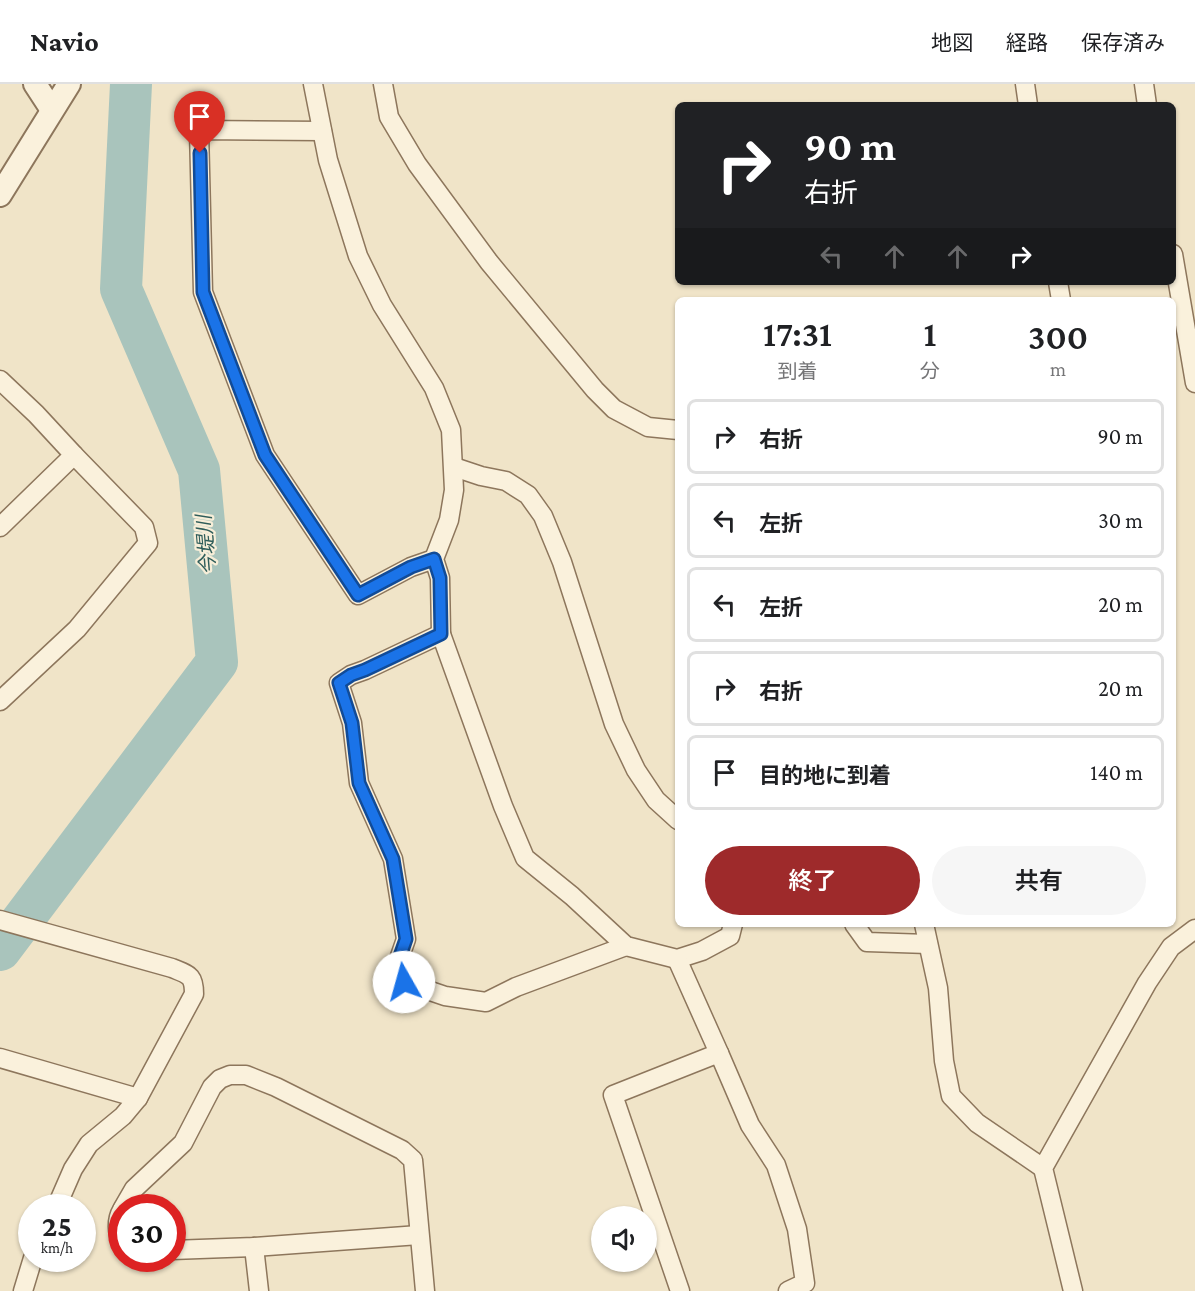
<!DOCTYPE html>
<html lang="ja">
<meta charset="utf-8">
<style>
body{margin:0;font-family:"Crimson Pro","Noto Sans JP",serif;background:#f6f6f6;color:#202124;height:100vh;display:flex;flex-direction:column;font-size:22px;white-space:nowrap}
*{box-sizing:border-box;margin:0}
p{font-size:20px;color:#757577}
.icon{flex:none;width:33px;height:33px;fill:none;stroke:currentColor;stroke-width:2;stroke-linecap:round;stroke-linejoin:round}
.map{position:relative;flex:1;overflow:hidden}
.side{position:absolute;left:675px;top:213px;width:501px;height:630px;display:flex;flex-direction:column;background:#fff;border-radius:9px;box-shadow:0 2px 4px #0004}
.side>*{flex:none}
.top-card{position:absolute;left:675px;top:18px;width:501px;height:183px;border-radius:9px;box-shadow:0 2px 4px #0004;background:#202124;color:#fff;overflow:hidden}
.controls{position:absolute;left:591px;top:1122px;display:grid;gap:12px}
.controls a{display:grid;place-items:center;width:66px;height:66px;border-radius:50%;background:#fff;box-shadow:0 2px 4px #0004;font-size:30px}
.speed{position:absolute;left:18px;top:1110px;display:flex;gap:12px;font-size:30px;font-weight:700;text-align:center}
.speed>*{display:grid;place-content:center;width:78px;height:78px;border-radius:50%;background:#fff;box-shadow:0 2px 4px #0004;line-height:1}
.speed small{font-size:15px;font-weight:400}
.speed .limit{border:9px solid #d22;background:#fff;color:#111}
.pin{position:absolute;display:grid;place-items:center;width:51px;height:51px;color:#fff;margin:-62px -26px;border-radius:50% 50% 50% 0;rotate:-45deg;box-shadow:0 0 6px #0007}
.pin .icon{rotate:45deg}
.me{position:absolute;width:66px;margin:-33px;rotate:353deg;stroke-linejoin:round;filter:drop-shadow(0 0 4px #0008)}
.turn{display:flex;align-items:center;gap:21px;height:126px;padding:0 30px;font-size:27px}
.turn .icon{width:78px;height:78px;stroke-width:2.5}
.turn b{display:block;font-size:42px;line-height:51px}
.lanes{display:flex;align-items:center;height:57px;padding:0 30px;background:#0003;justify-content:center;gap:30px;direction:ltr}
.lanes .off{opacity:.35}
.eta{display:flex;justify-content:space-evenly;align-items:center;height:102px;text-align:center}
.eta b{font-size:36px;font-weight:600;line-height:42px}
.action{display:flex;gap:12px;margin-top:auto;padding:12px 30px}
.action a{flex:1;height:69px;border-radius:36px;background:#9e2a2b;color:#fff;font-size:24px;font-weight:600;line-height:69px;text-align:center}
.action a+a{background:#f6f6f6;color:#202124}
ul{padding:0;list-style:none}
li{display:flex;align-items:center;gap:18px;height:75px;margin:0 12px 9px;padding:0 18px;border:3px solid #e0e0e0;border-radius:9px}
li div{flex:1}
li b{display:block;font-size:22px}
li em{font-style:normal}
header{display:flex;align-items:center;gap:36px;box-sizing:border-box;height:84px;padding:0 30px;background:#fff;border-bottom:2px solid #e0e0e0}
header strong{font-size:28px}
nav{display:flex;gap:33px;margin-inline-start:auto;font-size:21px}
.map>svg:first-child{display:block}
</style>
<header>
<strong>Navio</strong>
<nav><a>地図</a><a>経路</a><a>保存済み</a></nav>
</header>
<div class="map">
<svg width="1195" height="1207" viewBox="0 0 1195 1207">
<rect width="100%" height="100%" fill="#f0e4c8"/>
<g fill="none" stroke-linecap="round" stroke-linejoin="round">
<!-- river -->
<path stroke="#a9c4bc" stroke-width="42" d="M0 866 217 578 199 386 121 205 131 0"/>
<defs>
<g id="minor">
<path d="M313 0 328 76 358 172 382 221 434 304 451 346 454 406 449 436 434 475 440 494 441 550 503 722 525 774 572 812 626 862 677 875 702 867 730 852 733 840"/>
<path d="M383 0 389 33 417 80 489 178 595 306 614 325 648 343 678 346"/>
<path d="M1025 0 1028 21"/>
<path d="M1144 0 1147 21"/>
<path d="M322 47 199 46 203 208 265 371 358 511 411 483 434 475"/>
<path d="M1173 170 1195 299"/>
<path d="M1058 198 1061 216"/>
<path d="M0 296 36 330 74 371 0 443"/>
<path d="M454 383 481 392 506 397 528 411 543 432 562 478 614 640 636 686 656 716 678 736"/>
<path d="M441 550 365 586 351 591 339 599 352 639 359 699 393 775 406 855 398 878 404 898 445 912 486 918 516 903 626 862"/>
<path d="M0 617 77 545 148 459 144 443 74 371"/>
<path d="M0 836 172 884C189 891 194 891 194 910L138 1014 123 1032 89 1060 73 1085 56 1124"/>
<path d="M854 840 867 858 928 860"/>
<path d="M924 840 938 904 944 977 951 1012 977 1039 1043 1084"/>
<path d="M677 875 719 969 613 1011 680 1207"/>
<path d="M719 969 750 1041 776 1081 797 1145 805 1199 788 1207"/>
<path d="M0 974 138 1014"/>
<path d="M123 1124 134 1105 183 1059 212 1003 220 995 230 991H246L276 1003 402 1066 413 1076 425 1207"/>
<path d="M122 1126C116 1136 117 1149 122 1159"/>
<path d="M254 1163 259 1207"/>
<path d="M172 1166 254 1163 419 1151"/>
<path d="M23 1207 33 1174"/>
<path d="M1073 1207 1043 1084 1147 899 1171 863 1195 845"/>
</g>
<g id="tertiary">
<path d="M35 0 52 26"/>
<path d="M0 111 69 0"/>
</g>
</defs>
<!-- minor casing -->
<use href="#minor" stroke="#8d765c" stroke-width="21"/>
<!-- tertiary casing -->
<use href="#tertiary" stroke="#8d765c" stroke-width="26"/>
<!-- minor -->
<use href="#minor" stroke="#faf1dc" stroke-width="18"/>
<!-- tertiary -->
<use href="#tertiary" stroke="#faf1dc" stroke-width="22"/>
</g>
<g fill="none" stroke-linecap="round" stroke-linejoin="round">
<defs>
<path id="route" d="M200 69 203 208 265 371 358 511 411 483 434 475 440 494 441 550 365 586 351 591 339 599 352 639 359 699 393 775 406 855 398 878 404 898"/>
</defs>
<!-- route casing -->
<use href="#route" stroke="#114b97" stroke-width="15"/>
<!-- route -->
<use href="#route" stroke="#1a73e8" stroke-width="10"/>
</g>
<g text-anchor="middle" stroke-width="4.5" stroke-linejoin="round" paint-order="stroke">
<!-- water labels -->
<g font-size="20" font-style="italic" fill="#2f5d5a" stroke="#f7eed8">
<text transform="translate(206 461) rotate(-95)" y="7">今堤川</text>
</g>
</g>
</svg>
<div class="controls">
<a><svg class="icon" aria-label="sound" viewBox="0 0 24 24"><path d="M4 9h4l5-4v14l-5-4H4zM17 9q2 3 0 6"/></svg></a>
</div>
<div class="speed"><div>25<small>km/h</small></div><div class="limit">30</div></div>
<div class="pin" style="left:200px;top:69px;background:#d93025"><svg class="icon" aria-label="arrive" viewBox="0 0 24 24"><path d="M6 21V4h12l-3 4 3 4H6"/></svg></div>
<svg class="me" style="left:404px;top:898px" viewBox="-20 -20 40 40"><circle r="19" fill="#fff"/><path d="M0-13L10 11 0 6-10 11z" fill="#1a73e8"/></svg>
<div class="top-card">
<div class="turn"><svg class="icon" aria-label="right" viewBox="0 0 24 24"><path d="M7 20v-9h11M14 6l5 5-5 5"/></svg><div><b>90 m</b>右折</div></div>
<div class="lanes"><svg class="icon off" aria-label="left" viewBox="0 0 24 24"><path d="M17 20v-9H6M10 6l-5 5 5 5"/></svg><svg class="icon off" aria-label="ahead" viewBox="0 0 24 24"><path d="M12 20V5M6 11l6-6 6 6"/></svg><svg class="icon off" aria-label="ahead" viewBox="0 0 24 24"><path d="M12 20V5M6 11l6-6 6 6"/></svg><svg class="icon" aria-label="right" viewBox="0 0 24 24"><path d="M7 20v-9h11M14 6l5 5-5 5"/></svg></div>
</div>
<section class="side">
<div class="eta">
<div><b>17:31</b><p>到着</p></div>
<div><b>1</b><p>分</p></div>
<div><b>300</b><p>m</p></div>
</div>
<ul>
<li><svg class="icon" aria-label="right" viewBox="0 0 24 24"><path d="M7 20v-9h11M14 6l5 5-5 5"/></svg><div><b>右折</b></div><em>90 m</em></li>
<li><svg class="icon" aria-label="left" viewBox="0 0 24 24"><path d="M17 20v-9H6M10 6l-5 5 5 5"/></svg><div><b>左折</b></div><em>30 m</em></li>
<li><svg class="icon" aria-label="left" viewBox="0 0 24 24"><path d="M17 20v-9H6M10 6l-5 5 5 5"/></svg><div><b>左折</b></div><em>20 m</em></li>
<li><svg class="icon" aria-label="right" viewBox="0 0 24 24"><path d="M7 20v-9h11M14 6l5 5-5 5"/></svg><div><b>右折</b></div><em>20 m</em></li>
<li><svg class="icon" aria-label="arrive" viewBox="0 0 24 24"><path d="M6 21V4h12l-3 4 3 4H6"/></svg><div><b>目的地に到着</b></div><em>140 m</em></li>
</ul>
<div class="action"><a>終了</a><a>共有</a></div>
</section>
</div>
